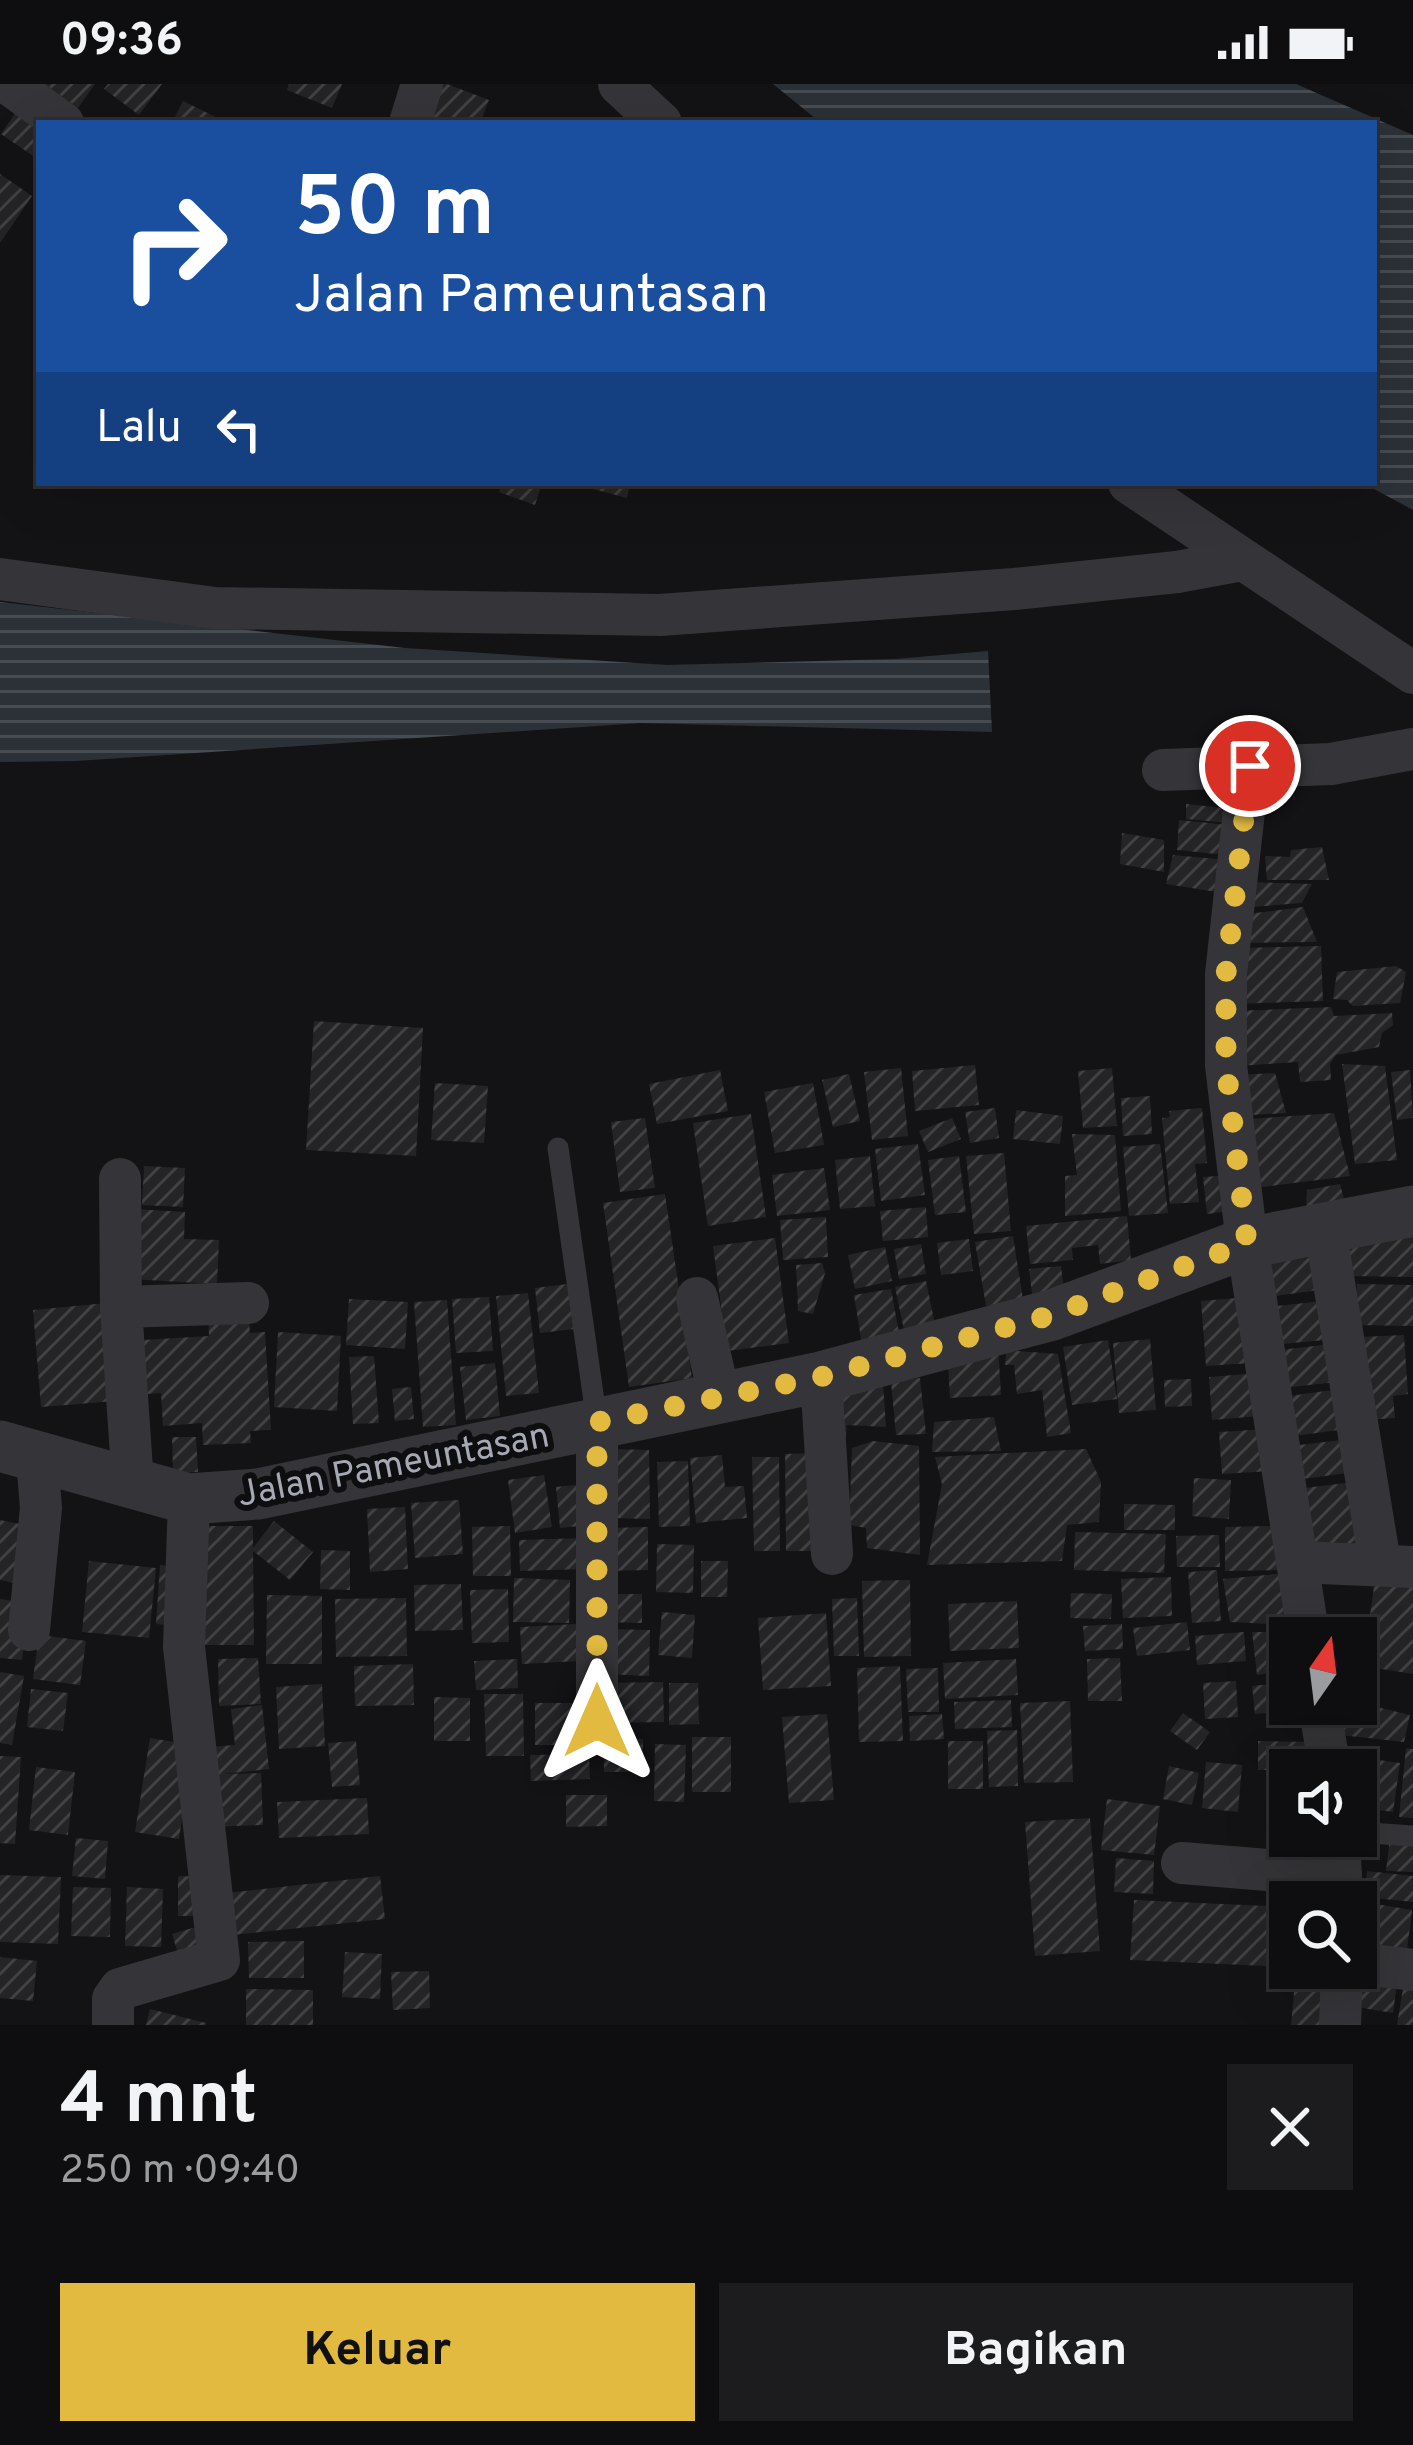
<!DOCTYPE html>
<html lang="id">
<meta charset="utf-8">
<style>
body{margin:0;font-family:Overpass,sans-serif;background:#1c1c1e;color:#f1f3f6;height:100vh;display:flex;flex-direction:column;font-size:45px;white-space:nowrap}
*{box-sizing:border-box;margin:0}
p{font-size:39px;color:#9b9c9f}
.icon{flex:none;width:66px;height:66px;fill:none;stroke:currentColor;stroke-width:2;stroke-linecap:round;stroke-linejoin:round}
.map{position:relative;height:1941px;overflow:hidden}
.sheet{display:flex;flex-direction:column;background:#0e0e10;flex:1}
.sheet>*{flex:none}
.hud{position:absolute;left:36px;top:36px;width:1341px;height:366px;border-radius:0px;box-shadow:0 12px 48px #0002,0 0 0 3px #2e2e30;background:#1a4fa0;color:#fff;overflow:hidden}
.needle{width:78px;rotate:14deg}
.fabs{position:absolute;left:1269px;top:1533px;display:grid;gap:24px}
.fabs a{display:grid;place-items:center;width:108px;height:108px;border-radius:0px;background:#0e0e10;box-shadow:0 12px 48px #0002,0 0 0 3px #2e2e30;font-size:60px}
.pin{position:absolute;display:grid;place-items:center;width:102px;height:102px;color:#fff;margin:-51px;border:6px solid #fff;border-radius:50%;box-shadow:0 3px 12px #0007}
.me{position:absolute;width:132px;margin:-66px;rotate:0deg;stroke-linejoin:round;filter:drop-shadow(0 0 9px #0008)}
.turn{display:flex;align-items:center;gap:42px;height:252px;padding:0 60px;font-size:54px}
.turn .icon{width:156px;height:156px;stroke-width:2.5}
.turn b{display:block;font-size:84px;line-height:102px}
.then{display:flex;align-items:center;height:114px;padding:0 60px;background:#0003;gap:24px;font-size:45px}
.round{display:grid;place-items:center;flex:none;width:126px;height:126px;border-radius:0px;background:#1c1c1e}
.headline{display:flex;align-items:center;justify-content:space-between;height:204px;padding:0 60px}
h1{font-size:72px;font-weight:700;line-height:90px}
.button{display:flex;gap:24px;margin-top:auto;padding:24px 60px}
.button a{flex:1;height:138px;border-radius:0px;background:#e1ba3f;color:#111;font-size:48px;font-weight:700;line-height:138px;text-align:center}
.button a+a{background:#1c1c1e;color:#f1f3f6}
.status{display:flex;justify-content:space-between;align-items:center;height:84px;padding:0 60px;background:#0e0e10;direction:ltr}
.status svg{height:33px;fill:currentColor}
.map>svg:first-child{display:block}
</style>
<div class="status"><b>09:36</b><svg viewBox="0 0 49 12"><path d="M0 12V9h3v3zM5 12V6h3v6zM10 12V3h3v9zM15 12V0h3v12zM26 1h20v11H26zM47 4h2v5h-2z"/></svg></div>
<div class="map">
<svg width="1413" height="1941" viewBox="0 0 1413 1941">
<defs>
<pattern id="water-rules" width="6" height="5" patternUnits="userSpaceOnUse" patternTransform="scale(3)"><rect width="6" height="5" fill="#2b3137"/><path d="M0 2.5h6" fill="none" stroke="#474c52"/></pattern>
<pattern id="building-hatch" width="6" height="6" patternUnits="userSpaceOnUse" patternTransform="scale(3)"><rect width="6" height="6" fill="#242326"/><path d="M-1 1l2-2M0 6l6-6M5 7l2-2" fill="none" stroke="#414043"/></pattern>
</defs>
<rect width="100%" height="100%" fill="#131315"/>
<!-- water -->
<g fill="url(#water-rules)">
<path d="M773 0H1296L1413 51V426L1363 399H1374V39H821Z"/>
<path d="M0 518 405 564 667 581 895 575 988 567 992 648 641 639 76 677 0 678Z"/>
</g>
<!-- building -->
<g fill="url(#building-hatch)">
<path d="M45 0H95L78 24Z"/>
<path d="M108 0H162L139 31 104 5Z"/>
<path d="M289 0H342L332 24 287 6Z"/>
<path d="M434 0H447L489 16 480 39H419Z"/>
<path d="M183 17 228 39H172Z"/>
<path d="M22 19 39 39V76L1 50Z"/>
<path d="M0 90 32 112 0 159Z"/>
<path d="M502 399H542L535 421 499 408Z"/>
<path d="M570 399H630L627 414Z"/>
<path d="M1186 720 1244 726 1239 740 1186 735Z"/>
<path d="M1179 736 1229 741 1226 771 1177 766Z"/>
<path d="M1122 749 1164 756V788L1120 780Z"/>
<path d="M1322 763 1329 796H1267L1265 772 1290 773 1291 766Z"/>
<path d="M1173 771 1227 776 1223 809 1166 800Z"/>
<path d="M1244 798 1312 800 1302 819 1240 824Z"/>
<path d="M1303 823 1317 858 1239 859 1240 831Z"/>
<path d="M1321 862 1323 917 1233 920 1236 864Z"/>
<path d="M1396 882 1406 888 1400 919 1353 922 1347 916 1333 915 1337 888Z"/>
<path d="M1331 923 1334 932 1392 929 1393 941 1382 949 1379 963 1336 971 1330 980 1331 996 1300 998 1298 978 1237 982 1234 927Z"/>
<path d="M314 937 423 944 416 1072 306 1066Z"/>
<path d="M1342 980 1385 982 1397 1076 1355 1080Z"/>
<path d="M975 981 979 1021 915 1027 912 987Z"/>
<path d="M901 984 908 1052 872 1056 864 988Z"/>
<path d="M1112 984 1117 1042 1083 1044 1078 987Z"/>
<path d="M720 986 728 1027 657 1040 649 1000Z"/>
<path d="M1410 986 1413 1034 1397 1036 1391 988Z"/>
<path d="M1275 989 1286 1029 1235 1032 1233 991Z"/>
<path d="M849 990 860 1037 833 1043 822 996Z"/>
<path d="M435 999 488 1002 484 1059 431 1056Z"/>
<path d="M813 999 824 1061 775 1069 764 1008Z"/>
<path d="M1150 1012 1152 1050 1123 1052 1121 1014Z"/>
<path d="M995 1024 999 1054 970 1059 965 1028Z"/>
<path d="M1202 1024 1207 1079 1195 1080 1199 1118 1170 1120 1162 1034 1170 1033 1169 1027Z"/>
<path d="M1016 1026 1063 1032 1060 1060 1013 1055Z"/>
<path d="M1334 1029 1350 1092 1245 1105 1237 1036Z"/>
<path d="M751 1030 766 1133 708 1142 693 1039Z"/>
<path d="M645 1034 655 1104 620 1108 611 1038Z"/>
<path d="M952 1034 961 1055 928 1068 919 1047Z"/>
<path d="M1072 1050 1115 1051 1121 1127 1065 1132V1092L1077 1091Z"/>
<path d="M918 1060 925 1111 881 1117 875 1065Z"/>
<path d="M1160 1060 1168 1129 1129 1132 1123 1063Z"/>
<path d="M1004 1069 1011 1147 974 1150 966 1072Z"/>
<path d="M870 1072 875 1122 840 1125 835 1076Z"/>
<path d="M959 1072 966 1128 935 1131 928 1076Z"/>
<path d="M144 1082 185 1084 183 1123 142 1121Z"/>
<path d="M824 1084 830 1126 777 1132 772 1091Z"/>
<path d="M1235 1091 1239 1126 1207 1130 1203 1093Z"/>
<path d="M1340 1100 1344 1115 1306 1123 1307 1106Z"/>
<path d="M665 1110 692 1294 629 1303 603 1119Z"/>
<path d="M926 1123 928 1153 883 1157 880 1127Z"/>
<path d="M134 1125 185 1128 184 1155 219 1156 217 1200 130 1195Z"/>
<path d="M1127 1132 1131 1176 1100 1180 1098 1161 1072 1164 1073 1176 1030 1180 1026 1142Z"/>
<path d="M826 1133 828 1173 783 1176 780 1136Z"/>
<path d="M1345 1146 1413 1147V1193L1344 1192Z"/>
<path d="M1013 1152 1023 1216 986 1222 975 1158Z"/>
<path d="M775 1154 789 1259 727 1267 713 1162Z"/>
<path d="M969 1155 973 1187 941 1191 937 1159Z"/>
<path d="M921 1160 926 1190 899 1195 894 1165Z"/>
<path d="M885 1163 892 1197 855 1205 848 1171Z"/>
<path d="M1321 1172 1326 1205 1268 1213 1263 1180Z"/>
<path d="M822 1179 825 1189 813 1230 798 1227 796 1181Z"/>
<path d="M1061 1182 1065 1213 1033 1217 1029 1185Z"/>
<path d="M926 1197 936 1245 905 1251 895 1203Z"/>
<path d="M568 1200 574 1245 540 1249 535 1204Z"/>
<path d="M1357 1200 1413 1201V1242L1356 1241Z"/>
<path d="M891 1205 900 1254 862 1261 854 1211Z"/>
<path d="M528 1209 539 1309 506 1312 496 1212Z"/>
<path d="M489 1213 493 1267 456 1269 452 1215Z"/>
<path d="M1248 1213 1253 1279 1206 1282 1201 1217Z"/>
<path d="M349 1215 408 1218 405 1265 346 1261Z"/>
<path d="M447 1216 456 1341 423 1343 414 1218Z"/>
<path d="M1332 1216 1336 1255 1271 1261 1267 1223Z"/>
<path d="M107 1219 115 1317 41 1323 33 1226Z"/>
<path d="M248 1224 250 1249 265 1248 271 1346 250 1347 251 1359 203 1361 202 1339 163 1342 161 1309 147 1310 143 1256 209 1252 208 1226Z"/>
<path d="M278 1248 341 1252 337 1327 274 1323Z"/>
<path d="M1404 1251 1408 1310 1393 1312 1395 1334 1366 1336 1360 1253Z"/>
<path d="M1008 1252 1017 1267 1058 1270 1071 1349 1047 1353 1042 1306 1017 1310 1014 1281H1005Z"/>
<path d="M1150 1255 1156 1326 1119 1329 1113 1259Z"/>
<path d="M1108 1256 1117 1315 1072 1321 1063 1263Z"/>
<path d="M1341 1259 1345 1297 1275 1305 1270 1267Z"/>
<path d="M998 1262 1001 1311 950 1314 947 1264Z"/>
<path d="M374 1272 379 1339 353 1340 349 1273Z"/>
<path d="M495 1279 500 1332 466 1336 460 1283Z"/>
<path d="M1259 1289 1261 1332 1212 1336 1209 1293Z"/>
<path d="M920 1294 926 1350 896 1351 891 1298Z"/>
<path d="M1191 1295 1192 1322 1165 1323 1164 1296Z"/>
<path d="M883 1298 886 1343 847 1341 845 1357 826 1311Z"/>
<path d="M411 1303 414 1335 395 1337 392 1305Z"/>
<path d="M1347 1304 1353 1344 1287 1353 1282 1313Z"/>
<path d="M994 1333 1001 1367 932 1368 934 1338Z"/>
<path d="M1268 1345 1271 1387 1222 1390 1219 1348Z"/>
<path d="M172 1353H196L198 1388 173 1389Z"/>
<path d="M1358 1354 1362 1387 1295 1396 1291 1362Z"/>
<path d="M873 1357 919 1362 920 1471 867 1464 866 1444 849 1441 852 1364Z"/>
<path d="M612 1365 649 1366 650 1435 612 1434Z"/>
<path d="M1086 1365 1101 1398 1099 1438 1067 1441 1062 1477 927 1481 942 1400 935 1373Z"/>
<path d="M816 1369V1467H786L785 1370Z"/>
<path d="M722 1371 725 1403 744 1402 747 1434 696 1439 690 1374Z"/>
<path d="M752 1373H779L780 1467H754Z"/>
<path d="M688 1377 690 1442 659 1443 657 1378Z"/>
<path d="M544 1391 552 1443 515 1449 508 1396Z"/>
<path d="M1194 1394 1231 1396 1229 1435 1192 1432Z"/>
<path d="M1354 1398 1362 1463 1304 1470 1296 1405Z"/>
<path d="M584 1400 589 1441 560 1444 556 1403Z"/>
<path d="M459 1416 463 1470 415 1474 411 1419Z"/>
<path d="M1124 1420 1175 1421V1446H1124Z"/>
<path d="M405 1423 408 1485 370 1488 367 1425Z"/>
<path d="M0 1436 35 1443 24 1501 0 1496Z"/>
<path d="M274 1437 313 1468 290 1496 253 1467 254 1561H196L195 1442H253V1464Z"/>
<path d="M510 1442 511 1492H473L472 1443Z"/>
<path d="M1275 1442 1283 1486 1225 1487V1443Z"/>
<path d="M648 1443V1486L607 1487 606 1444Z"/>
<path d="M1075 1448 1166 1450 1164 1489 1074 1486Z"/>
<path d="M1219 1451 1220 1483H1177L1176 1452Z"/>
<path d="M584 1454 585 1485 520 1487 519 1456Z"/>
<path d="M657 1460 694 1461 693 1509 656 1508Z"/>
<path d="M321 1466 350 1467V1506L320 1505Z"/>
<path d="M89 1477 156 1484 149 1554 82 1548Z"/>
<path d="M701 1477H728L727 1513H701Z"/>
<path d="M160 1481 183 1483 179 1542 156 1540Z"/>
<path d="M1217 1486 1221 1537 1192 1539 1188 1488Z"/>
<path d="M1376 1488 1413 1494V1590L1363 1582Z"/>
<path d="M1287 1489 1293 1531 1271 1540 1230 1538 1223 1495Z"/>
<path d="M1171 1493 1172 1532 1123 1534 1121 1495Z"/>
<path d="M514 1494 570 1496 569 1539 513 1538Z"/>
<path d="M910 1496 911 1572 864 1573 862 1497Z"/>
<path d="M461 1500 463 1546 415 1547 414 1501Z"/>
<path d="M508 1505 509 1558 472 1559 470 1506Z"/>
<path d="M1071 1509 1112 1510 1111 1535 1070 1534Z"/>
<path d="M603 1510H642V1539L603 1538Z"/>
<path d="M267 1511 322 1512V1580H266Z"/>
<path d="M406 1514 407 1572 336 1573 335 1515Z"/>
<path d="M857 1514 859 1572H834L832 1515Z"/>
<path d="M0 1515 29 1519 22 1576 0 1574Z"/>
<path d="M1017 1517 1019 1564 950 1567 948 1520Z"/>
<path d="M662 1528 695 1531 692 1574 658 1571Z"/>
<path d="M826 1529 831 1602 763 1606 758 1534Z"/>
<path d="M1187 1538 1190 1566 1137 1572 1133 1544Z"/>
<path d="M577 1540 579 1577 522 1580 520 1543Z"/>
<path d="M1122 1540 1123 1565 1085 1567 1083 1542Z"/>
<path d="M606 1545 650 1546 649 1592 604 1590Z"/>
<path d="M1244 1548 1246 1577 1197 1581 1195 1552Z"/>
<path d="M1252 1548H1291L1290 1586 1257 1591Z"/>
<path d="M39 1551 86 1557 80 1601 33 1595Z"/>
<path d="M258 1574 261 1620 219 1622 218 1575Z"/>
<path d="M1120 1574 1122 1617H1088L1087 1575Z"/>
<path d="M517 1575 518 1604 476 1606 474 1577Z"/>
<path d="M1016 1575 1018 1611 945 1615 943 1579Z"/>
<path d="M413 1580 414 1621 355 1622 354 1582Z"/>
<path d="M900 1582 903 1657 859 1658 857 1584Z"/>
<path d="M938 1584 939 1628H908L906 1585Z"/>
<path d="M0 1588 24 1592 12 1661 0 1659Z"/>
<path d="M1236 1597 1238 1633 1205 1635 1203 1599Z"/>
<path d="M663 1598 664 1638 606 1639 605 1599Z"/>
<path d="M1290 1598V1620H1304V1626L1255 1630 1252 1602Z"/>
<path d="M669 1599H698L699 1640 669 1641Z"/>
<path d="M322 1600 325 1662 279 1665 276 1603Z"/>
<path d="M31 1605 68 1609 63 1647 27 1643Z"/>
<path d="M484 1610H523L524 1672H486Z"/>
<path d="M434 1613 470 1614V1657H434Z"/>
<path d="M1011 1616 1012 1643 955 1645 954 1618Z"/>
<path d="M1070 1617 1073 1698 1024 1699 1020 1619Z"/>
<path d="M1356 1618 1410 1631 1404 1658 1340 1651 1344 1620Z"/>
<rect x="535" y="1619" width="59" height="42"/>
<path d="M262 1621 269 1685 223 1690 261 1689 263 1741 206 1743 197 1664 235 1661 231 1625Z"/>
<path d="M1183 1629 1210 1648 1197 1666 1170 1647Z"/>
<path d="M827 1630 834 1716 789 1719 782 1633Z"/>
<path d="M942 1630 944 1655 910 1657 909 1632Z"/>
<path d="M1017 1646 1018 1702 989 1703 987 1647Z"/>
<rect x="692" y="1653" width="39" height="55"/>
<path d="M150 1654 193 1661 179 1755 135 1748Z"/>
<path d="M643 1655V1688H604V1656Z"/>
<path d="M356 1657 360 1701 332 1703 328 1659Z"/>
<rect x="948" y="1657" width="35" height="48"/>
<path d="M1258 1657 1316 1658V1686H1258Z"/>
<path d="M655 1660 686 1661 684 1718 654 1717Z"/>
<path d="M1406 1664 1413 1665V1734L1399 1733Z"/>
<path d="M589 1670 590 1695 531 1697 530 1671Z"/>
<path d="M0 1672 21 1673 15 1760 0 1759Z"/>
<path d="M1358 1673 1400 1679 1393 1728 1356 1723Z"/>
<path d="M1206 1678 1242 1681 1238 1728 1202 1724Z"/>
<path d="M1169 1682 1199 1689 1192 1721 1163 1715Z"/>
<path d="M36 1683 75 1688 68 1751 29 1746Z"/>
<path d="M1276 1694 1290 1695V1728L1274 1727Z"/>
<path d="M566 1711H607V1742L566 1743Z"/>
<path d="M367 1714 369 1750 279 1754 277 1718Z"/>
<path d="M1107 1715 1160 1722 1154 1771 1101 1766Z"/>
<path d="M1090 1734 1100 1867 1035 1872 1025 1738Z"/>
<path d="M76 1754 108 1757 105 1795 72 1792Z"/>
<path d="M1390 1754 1413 1755V1788L1386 1787Z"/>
<path d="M1116 1774 1154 1777 1153 1810 1114 1808Z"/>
<path d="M1367 1787 1413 1792V1818L1364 1813Z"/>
<path d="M0 1791 61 1793 58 1860 0 1858Z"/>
<path d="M178 1792 206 1793 205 1832H178Z"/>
<path d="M380 1792 385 1835 223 1852 219 1810Z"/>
<path d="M73 1803 111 1804 110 1853 71 1852Z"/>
<path d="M127 1803 163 1805 161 1863 125 1862Z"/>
<path d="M1134 1816 1290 1823V1883L1130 1876Z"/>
<path d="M1358 1817 1412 1826 1407 1866 1356 1859Z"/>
<path d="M203 1841 212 1867 180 1876 172 1850Z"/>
<path d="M304 1857V1894H249L248 1858Z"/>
<path d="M345 1868 382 1870 380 1915 342 1913Z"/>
<path d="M0 1873 37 1877 33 1917 0 1914Z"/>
<path d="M429 1887 430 1924 393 1926 391 1888Z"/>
<path d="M1354 1892 1397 1899 1393 1929 1350 1922Z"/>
<path d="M1295 1898 1331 1902 1327 1941H1291Z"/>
<path d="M1404 1898 1413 1900V1941H1397Z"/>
<path d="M246 1905 313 1906V1941H246Z"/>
<path d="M150 1925 206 1939V1941H146Z"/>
</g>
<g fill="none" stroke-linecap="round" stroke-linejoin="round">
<!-- service -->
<g stroke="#353539" stroke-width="21">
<path d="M558 1064 597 1338"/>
<path d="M1356 1748 1413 1752"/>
</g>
<!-- minor -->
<g stroke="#353539" stroke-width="42">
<path d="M9 0 63 39"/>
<path d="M619 0 661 39"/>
<path d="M410 39 422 0"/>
<path d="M1129 399 1413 589"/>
<path d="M0 495 215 524 660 531 1014 505 1177 488 1242 476"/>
<path d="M1249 682 1226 890V981L1247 1159 1309 1554"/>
<path d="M1163 686 1331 680 1413 665"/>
<path d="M120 1095 121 1223 133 1401"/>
<path d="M1325 1144 1380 1479"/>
<path d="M697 1214 720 1315"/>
<path d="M121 1223 248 1219"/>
<path d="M821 1293 832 1470"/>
<path d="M1297 1478 1413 1483"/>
<path d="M29 1546 41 1424 37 1374"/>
<path d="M1319 1620 1330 1686"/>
<path d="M597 1637V1338"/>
<path d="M1339 1752 1342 1817"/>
<path d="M1182 1779 1341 1792"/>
<path d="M1356 1879 1413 1886"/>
<path d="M113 1941V1915L120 1905 219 1876 184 1563 189 1415"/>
<path d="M1340 1941 1342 1884"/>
</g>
<!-- tertiary -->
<path stroke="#353539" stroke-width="51" d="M0 1362 189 1415 258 1410 821 1293 1052 1231 1247 1159 1413 1127"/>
</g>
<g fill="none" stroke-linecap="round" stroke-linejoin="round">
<!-- route -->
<path stroke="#e1ba3f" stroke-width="21" stroke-dasharray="0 37.8" d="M597 1637V1338L820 1293 1052 1231 1247 1159 1226 981V890L1250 682"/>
</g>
<g text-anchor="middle" stroke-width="12" stroke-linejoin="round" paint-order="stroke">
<!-- street labels -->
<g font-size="36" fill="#a6a9b4" stroke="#0e0e10">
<text transform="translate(393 1379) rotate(-11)" y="13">Jalan Pameuntasan</text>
</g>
</g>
</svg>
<div class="fabs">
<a><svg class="needle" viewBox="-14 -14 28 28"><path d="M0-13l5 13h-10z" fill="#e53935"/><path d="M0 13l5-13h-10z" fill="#9b9c9f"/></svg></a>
<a><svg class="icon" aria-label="sound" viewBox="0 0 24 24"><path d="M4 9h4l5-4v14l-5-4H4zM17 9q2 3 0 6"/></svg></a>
<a><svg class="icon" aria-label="search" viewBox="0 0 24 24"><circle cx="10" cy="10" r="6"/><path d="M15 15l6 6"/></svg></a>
</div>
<div class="pin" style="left:1250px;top:682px;background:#d93025"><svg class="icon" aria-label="arrive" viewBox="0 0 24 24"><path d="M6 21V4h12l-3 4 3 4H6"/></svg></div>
<svg class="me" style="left:597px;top:1637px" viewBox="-20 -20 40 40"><path d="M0-17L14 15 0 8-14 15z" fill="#e1ba3f" stroke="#fff" stroke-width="4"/></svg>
<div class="hud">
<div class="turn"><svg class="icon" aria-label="right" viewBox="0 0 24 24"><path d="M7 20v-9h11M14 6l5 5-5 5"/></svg><div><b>50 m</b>Jalan Pameuntasan</div></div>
<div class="then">Lalu<svg class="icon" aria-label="left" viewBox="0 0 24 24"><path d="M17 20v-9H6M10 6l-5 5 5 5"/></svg></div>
</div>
</div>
<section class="sheet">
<div class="headline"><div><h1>4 mnt</h1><p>250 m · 09:40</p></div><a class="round"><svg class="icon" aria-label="close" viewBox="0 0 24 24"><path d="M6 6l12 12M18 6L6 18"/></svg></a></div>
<div class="button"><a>Keluar</a><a>Bagikan</a></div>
</section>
